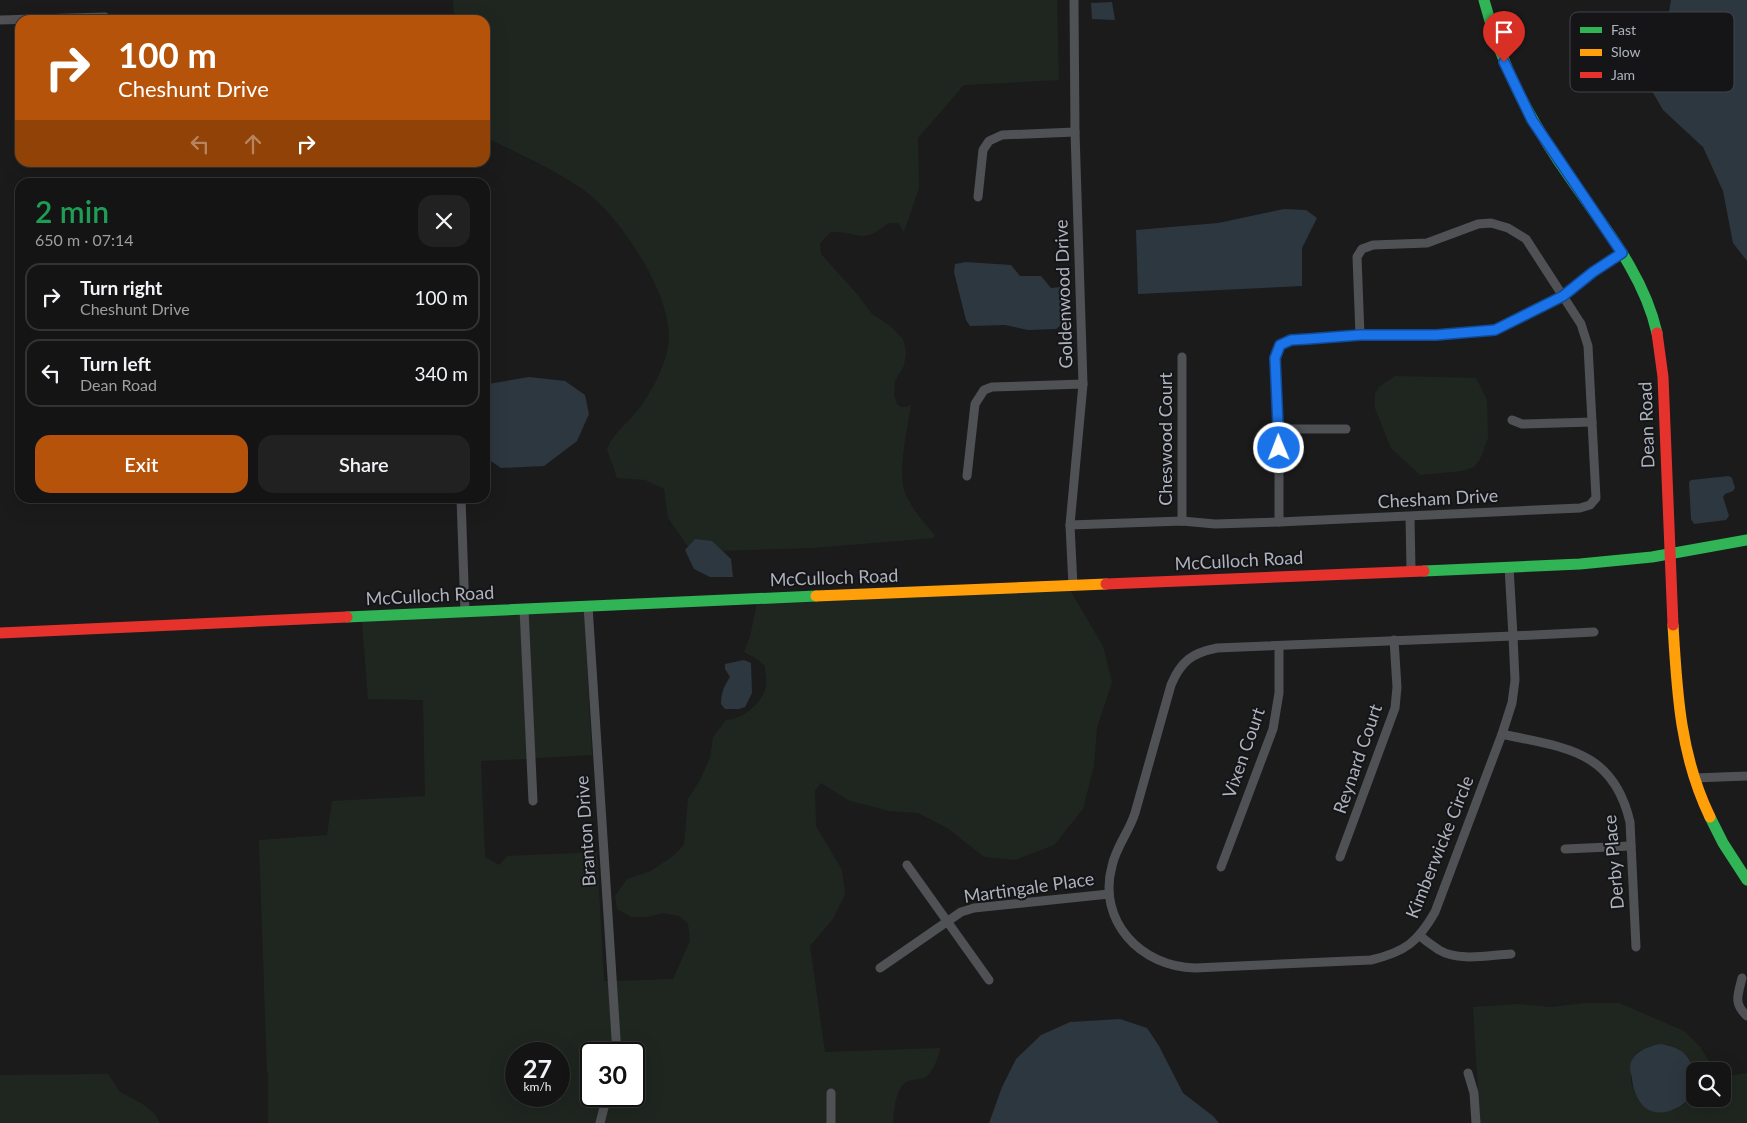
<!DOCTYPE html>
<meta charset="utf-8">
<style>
body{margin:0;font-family:Lato,sans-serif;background:#212122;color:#f1f3f6;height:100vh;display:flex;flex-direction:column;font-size:19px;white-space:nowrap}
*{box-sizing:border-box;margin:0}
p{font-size:16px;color:#9d9ea0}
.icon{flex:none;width:28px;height:28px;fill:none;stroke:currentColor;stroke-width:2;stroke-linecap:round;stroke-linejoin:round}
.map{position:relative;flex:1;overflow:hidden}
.details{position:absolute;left:15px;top:178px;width:475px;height:325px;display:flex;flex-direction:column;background:#141415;border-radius:15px;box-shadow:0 5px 20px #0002,0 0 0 1px #333334}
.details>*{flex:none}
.guide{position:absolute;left:15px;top:15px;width:475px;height:152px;border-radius:15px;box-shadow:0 5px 20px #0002,0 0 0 1px #333334;background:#b45309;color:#fff;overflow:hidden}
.tools{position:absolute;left:1686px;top:1062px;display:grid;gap:10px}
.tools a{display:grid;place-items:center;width:45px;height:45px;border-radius:10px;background:#141415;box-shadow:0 5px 20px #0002,0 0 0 1px #333334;font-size:25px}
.speed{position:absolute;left:505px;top:1042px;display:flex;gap:10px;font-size:25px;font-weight:700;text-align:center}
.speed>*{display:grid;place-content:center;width:65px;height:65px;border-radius:50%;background:#141415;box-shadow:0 5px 20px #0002,0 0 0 1px #333334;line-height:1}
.speed small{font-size:12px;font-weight:400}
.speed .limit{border:2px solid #111;border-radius:8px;background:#fff;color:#111}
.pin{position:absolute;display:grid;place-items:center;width:42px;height:42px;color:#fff;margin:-51px -21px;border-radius:50% 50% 50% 0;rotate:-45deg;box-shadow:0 0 5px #0007}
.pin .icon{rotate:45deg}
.me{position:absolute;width:55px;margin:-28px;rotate:359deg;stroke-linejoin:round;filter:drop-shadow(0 0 4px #0008)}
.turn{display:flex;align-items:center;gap:18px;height:105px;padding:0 20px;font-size:22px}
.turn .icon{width:65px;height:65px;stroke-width:2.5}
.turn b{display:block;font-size:35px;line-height:42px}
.lanes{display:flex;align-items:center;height:48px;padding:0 20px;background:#0003;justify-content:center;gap:25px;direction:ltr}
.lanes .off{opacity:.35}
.round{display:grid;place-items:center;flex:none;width:52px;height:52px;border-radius:15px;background:#212122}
.headline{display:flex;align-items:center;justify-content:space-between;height:85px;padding:0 20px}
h1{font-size:30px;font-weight:600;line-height:38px;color:#1e9e55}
.primary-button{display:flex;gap:10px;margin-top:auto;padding:10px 20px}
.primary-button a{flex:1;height:58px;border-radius:15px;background:#b45309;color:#fff;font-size:20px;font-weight:600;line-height:58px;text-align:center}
.primary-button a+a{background:#212122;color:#f1f3f6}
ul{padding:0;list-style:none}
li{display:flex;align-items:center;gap:15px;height:68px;margin:0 10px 8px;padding:0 10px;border:2px solid #333334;border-radius:15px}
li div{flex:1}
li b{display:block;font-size:19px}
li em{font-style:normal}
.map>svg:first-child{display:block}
</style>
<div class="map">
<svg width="1747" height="1123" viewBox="0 0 1747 1123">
<rect width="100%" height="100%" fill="#1b1b1c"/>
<!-- green -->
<g fill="#1f2620" fill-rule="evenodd">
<path d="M453 0H1057L1059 80 964 85 918 138 919 188 904 232 898 223H888C862 246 859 231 831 232L820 243 821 254 857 294 872 314 890 326 903 339 906 352 904 366 895 381 894 395 897 404 901 407H907L911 404C908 427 897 472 905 493 912 509 923 522 934 534V538L812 548 713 551 689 548 668 518 664 489 645 480 617 478 607 449C615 431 625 426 637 411 651 394 664 368 668 347 677 301 621 217 585 191 555 169 519 154 485 137V20H454Z"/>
<path d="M1395 376 1476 378 1487 400 1488 438 1480 459 1474 467 1462 471 1420 475 1391 448 1375 408V394L1379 387Z"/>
<path d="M1070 590 1103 646 1112 682 1097 727 1094 766 1083 809 1054 845 1015 860 984 857 949 829 918 813 889 811 850 801 821 783 815 791 816 826 842 870 845 894 833 919 810 946 825 1052 941 1048C937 1058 934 1073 924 1078 919 1080 913 1079 908 1081 895 1087 894 1111 893 1123H835L834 1089H827V1123H604L611 1096H634V1054H621L616 981 673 979 690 941 688 923 679 916 663 913 647 917H631L617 909 615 896 627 879 651 871 673 856 684 845 688 799 700 780 710 758 713 737 726 720C742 720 763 703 766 686 767 680 765 672 765 666L757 659 744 652 750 637 757 603Z"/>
<path d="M584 610 592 755 535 758 528 613Z"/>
<path d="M520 614 527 759 481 761 485 857 499 865 507 856 597 852 604 981H608L613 1054H591V1096H603L596 1123H268V1073H267L259 840 327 835 332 801 425 796 423 700 368 699 362 621ZM516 1054H559V1096H516Z"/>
<path d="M1585 1003H1619L1684 1031 1701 1048 1715 1071H1695V1099H1722L1723 1077 1747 1073V1123H1480L1473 1007 1518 1004 1551 1007ZM1660 1044C1671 1045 1680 1047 1688 1057 1691 1061 1692 1066 1692 1072 1694 1088 1689 1108 1669 1111 1662 1112 1653 1109 1646 1108L1631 1083 1632 1059 1637 1053 1650 1046Z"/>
<path d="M108 1074 120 1092 141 1103 154 1113 160 1123H0V1075Z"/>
</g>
<!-- water -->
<g fill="#2d373f">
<path d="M1671 0H1747V261L1733 243 1723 191 1703 147 1663 110 1637 65 1633 45 1669 12Z"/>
<path d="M1112 2 1115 20 1092 19 1091 3Z"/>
<path d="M1284 209 1306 210 1317 218 1302 248V286L1138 294 1136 230 1218 223Z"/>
<path d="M966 262 1011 265 1020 276H1041L1051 288 1062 287 1067 299 1070 318 1056 329 1028 330 1005 325 970 326 966 320 954 272 955 264Z"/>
<path d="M529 377 565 381 585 395 589 414 577 441 544 466 501 468 485 457V390L488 384Z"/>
<path d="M1729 476 1732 478 1735 488 1733 491 1725 494 1723 497 1729 516 1726 520 1694 524 1691 519 1689 482 1691 480Z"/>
<path d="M695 539 712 541 731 559 733 577H710L694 569 685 550Z"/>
<path d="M744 660 751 663 752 693 745 707 739 709H725L721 704C721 693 724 686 730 677L725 669V664Z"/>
<path d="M1120 1019 1147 1028 1159 1046 1183 1093 1213 1116 1219 1123H989L1002 1087 1016 1059 1041 1035 1070 1022Z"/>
<path d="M1660 1044C1681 1047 1693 1055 1693 1077 1693 1084 1692 1093 1688 1099 1680 1110 1659 1117 1647 1109 1638 1103 1633 1089 1632 1079 1632 1075 1630 1072 1630 1068 1630 1053 1648 1046 1660 1044Z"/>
</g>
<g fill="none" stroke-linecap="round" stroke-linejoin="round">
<!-- street -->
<g stroke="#4f5155" stroke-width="9">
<path d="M0 20 105 17"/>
<path d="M978 197 983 150 989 141 1002 135 1075 132"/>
<path d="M1182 357V521"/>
<path d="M1512 420 1522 424 1592 422"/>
<path d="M1279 429H1346"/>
<path d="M967 476 975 404 984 390 992 387 1083 384"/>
<path d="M461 498 465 612"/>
<path d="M1410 517 1411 570"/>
<path d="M1279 522V429L1275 358 1280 345 1291 340 1360 335H1436L1495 329 1563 296 1593 272 1622 253"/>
<path d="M1070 525 1182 521 1215 524 1279 522 1580 508 1590 505 1596 498 1588 346 1581 324 1526 239 1508 228 1491 223 1478 224 1427 243 1373 245 1362 249 1357 257 1360 335"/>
<path d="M1509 567 1513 636 1594 632"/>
<path d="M1073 586 1070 525 1083 384 1075 132 1074 0"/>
<path d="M588 606 617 1054"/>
<path d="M524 609 533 801"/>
<path d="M1513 636 1515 680 1512 703 1502 734 1435 912C1418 942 1405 952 1371 960L1195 968C1141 967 1097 921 1112 866 1116 847 1129 832 1135 813 1147 771 1159 728 1171 685 1181 661 1192 653 1217 648Z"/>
<path d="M1502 734C1564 748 1613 749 1630 822L1636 947"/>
<path d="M1694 778 1747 776"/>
<path d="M1565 849 1631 846"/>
<path d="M1340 857 1395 708 1397 687 1394 640"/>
<path d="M907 865 989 980"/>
<path d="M1221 867 1273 729 1279 693V647"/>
<path d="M1420 936C1426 941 1433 946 1439 950 1459 962 1489 955 1511 954"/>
<path d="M880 968 961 912 974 908 1109 894"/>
<path d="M1742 978C1738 995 1733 1003 1747 1016"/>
<path d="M1468 1073 1474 1093 1476 1123"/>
<path d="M831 1093V1123"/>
<path d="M600 1123 607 1096"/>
</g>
<!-- fast -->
<g stroke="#30b455" stroke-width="11">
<path d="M1484 0C1502 69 1530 120 1570 178 1603 226 1644 274 1657 333"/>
<path d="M1424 571 1580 564 1652 557 1747 540"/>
<path d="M347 617 816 596"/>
<path d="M1710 817 1723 843 1747 880"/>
</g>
<!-- slow -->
<g stroke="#ff9f0a" stroke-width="11">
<path d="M816 596 1106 584"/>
<path d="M1673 625C1677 693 1680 755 1710 817"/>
</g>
<!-- jam -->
<g stroke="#e5322d" stroke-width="11">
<path d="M1657 333 1663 377 1673 625"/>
<path d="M1106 584 1424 571"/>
<path d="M0 633 347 617"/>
</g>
</g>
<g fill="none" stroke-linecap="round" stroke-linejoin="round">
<defs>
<path id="route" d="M1279 448 1275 358 1280 345 1291 340 1308 339 1360 335H1436L1495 330 1563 296 1593 272 1622 253 1532 120 1504 62"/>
</defs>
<!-- route casing -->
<use href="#route" stroke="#114b97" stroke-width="12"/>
<!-- route -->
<use href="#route" stroke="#1a73e8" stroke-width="9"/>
</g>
<g text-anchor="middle" stroke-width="4" stroke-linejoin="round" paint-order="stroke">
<!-- street labels -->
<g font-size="18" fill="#adb2bd" stroke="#151518">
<text transform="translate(1064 294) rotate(-92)" y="6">Goldenwood Drive</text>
<text transform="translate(1647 425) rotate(-92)" y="6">Dean Road</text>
<text transform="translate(1166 439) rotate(-90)" y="6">Cheswood Court</text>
<text transform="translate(1438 499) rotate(-3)" y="6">Chesham Drive</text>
<text transform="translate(1239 561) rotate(-3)" y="6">McCulloch Road</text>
<text transform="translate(834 578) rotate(-2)" y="6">McCulloch Road</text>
<text transform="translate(430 596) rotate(-3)" y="6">McCulloch Road</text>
<text transform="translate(1244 753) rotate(-71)" y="6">Vixen Court</text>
<text transform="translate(1358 759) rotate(-71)" y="6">Reynard Court</text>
<text transform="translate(586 831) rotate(-94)" y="6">Branton Drive</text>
<text transform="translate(1440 847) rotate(-68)" y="6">Kimberwicke Circle</text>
<text transform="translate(1614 862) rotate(-95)" y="6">Derby Place</text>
<text transform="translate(1029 888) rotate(-8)" y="6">Martingale Place</text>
</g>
</g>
<!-- legend -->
<rect x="1570" y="12" width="164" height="80" rx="8" fill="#151518" stroke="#43444a" stroke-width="1"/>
<rect x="1580" y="27" width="22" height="6" fill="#30b455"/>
<rect x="1580" y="49" width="22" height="7" fill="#ff9f0a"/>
<rect x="1580" y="72" width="22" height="6" fill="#e5322d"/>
<g font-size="14" fill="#adb2bd">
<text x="1611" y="35">Fast</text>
<text x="1611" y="57">Slow</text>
<text x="1611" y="80">Jam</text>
</g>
</svg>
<div class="tools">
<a><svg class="icon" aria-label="search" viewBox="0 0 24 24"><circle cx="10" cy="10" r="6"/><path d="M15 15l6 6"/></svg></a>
</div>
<div class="speed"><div>27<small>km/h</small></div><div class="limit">30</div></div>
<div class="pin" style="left:1504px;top:62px;background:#d93025"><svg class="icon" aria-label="arrive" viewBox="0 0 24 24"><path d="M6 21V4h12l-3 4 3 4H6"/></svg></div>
<svg class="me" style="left:1279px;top:448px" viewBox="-20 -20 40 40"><circle r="17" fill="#1a73e8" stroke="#fff" stroke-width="3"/><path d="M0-11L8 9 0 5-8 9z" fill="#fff"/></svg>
<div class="guide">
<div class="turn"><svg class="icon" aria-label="right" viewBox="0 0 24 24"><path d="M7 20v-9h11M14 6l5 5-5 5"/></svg><div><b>100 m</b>Cheshunt Drive</div></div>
<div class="lanes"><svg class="icon off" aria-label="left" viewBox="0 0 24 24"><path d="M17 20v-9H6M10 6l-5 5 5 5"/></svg><svg class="icon off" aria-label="ahead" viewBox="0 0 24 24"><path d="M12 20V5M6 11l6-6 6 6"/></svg><svg class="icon" aria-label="right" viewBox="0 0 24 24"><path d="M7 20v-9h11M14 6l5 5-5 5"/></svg></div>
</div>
<section class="details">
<div class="headline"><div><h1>2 min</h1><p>650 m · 07:14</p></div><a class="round"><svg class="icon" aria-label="close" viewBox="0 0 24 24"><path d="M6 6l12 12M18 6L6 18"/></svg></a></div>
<ul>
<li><svg class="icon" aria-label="right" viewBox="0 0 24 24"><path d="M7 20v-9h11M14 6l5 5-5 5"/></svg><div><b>Turn right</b><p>Cheshunt Drive</p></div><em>100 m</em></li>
<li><svg class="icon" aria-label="left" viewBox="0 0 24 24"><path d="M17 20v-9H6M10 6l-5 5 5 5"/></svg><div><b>Turn left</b><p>Dean Road</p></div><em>340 m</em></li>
</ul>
<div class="primary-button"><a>Exit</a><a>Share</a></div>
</section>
</div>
